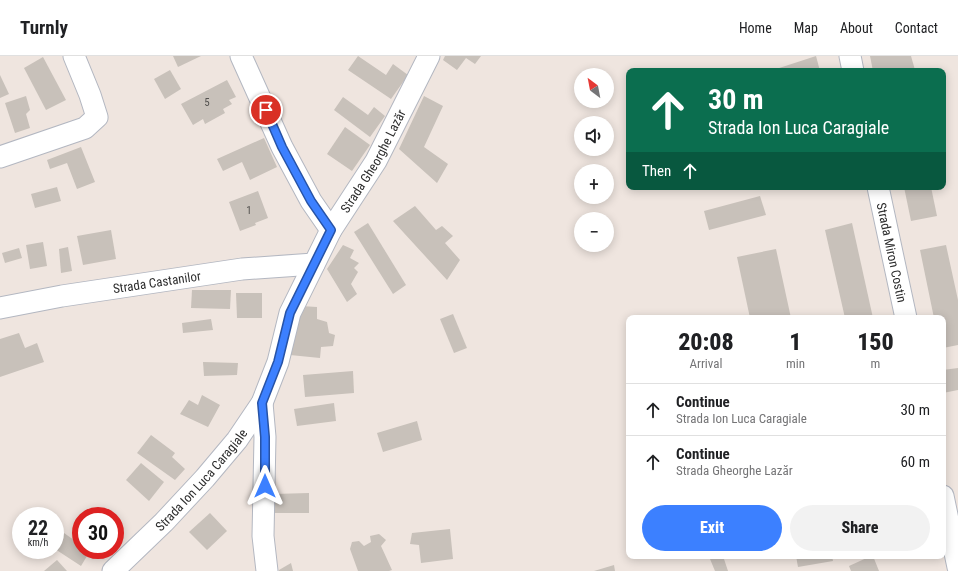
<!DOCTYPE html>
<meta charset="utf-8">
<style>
body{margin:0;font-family:"Roboto Condensed",sans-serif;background:#f2f2f2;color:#202124;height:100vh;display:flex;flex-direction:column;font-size:15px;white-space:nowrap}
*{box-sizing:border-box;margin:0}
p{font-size:13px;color:#757577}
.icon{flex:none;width:22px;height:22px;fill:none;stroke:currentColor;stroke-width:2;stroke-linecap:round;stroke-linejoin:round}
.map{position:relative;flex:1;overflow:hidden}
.panel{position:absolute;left:626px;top:259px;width:320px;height:244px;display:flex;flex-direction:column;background:#fff;border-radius:8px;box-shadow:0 2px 10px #0003}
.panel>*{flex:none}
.top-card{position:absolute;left:626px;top:12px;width:320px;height:122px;border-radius:8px;box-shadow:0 2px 10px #0003;background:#0b6e4f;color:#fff;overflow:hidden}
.needle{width:26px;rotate:328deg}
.controls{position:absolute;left:574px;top:12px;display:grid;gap:8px}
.controls a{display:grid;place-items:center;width:40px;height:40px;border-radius:50%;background:#fff;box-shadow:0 2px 10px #0003;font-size:20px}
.speed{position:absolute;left:12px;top:451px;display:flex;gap:8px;font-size:20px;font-weight:700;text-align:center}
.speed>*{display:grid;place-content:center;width:52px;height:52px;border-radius:50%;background:#fff;box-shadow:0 2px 10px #0003;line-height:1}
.speed small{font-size:10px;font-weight:400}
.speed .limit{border:6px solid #d22;background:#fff;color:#111}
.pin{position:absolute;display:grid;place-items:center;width:34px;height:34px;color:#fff;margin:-17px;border:2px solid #fff;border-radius:50%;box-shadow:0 1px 4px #0007}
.me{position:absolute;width:44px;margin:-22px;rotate:0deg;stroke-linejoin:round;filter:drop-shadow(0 0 3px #0008)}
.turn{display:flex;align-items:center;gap:14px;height:84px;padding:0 16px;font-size:18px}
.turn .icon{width:52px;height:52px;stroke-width:2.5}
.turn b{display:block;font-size:28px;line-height:34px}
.then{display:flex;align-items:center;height:38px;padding:0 16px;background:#0003;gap:8px;font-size:15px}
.eta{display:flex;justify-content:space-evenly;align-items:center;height:68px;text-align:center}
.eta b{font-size:24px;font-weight:800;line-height:28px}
.primary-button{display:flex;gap:8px;margin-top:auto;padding:8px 16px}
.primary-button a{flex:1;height:46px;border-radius:24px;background:#3c80ff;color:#fff;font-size:16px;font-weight:800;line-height:46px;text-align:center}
.primary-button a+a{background:#f2f2f2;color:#202124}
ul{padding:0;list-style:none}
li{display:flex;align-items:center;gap:12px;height:52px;padding:0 16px;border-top:1px solid #e0e0e0}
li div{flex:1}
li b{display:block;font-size:15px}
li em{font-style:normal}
header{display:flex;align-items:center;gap:24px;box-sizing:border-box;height:56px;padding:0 20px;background:#fff;border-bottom:1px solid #e0e0e0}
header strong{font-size:19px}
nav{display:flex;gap:22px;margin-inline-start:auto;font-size:14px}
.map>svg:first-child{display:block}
</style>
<header>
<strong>Turnly</strong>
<nav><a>Home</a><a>Map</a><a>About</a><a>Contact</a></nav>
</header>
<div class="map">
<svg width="958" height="515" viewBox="0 0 958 515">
<rect width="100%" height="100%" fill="#efe5df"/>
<!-- building -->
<g fill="#c8c1ba">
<path d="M173 0H201L178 11Z"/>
<path d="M358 0 386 19 393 8 408 19 391 43 348 14Z"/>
<path d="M445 0H481L475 8 466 2 457 14 443 4Z"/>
<path d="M816 0 820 15H770Z"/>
<path d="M870 0H911L915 14 873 15Z"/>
<path d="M43 1 66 44 46 54 24 12Z"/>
<path d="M170 14 181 33 165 43 154 23Z"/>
<path d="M0 19 9 38 0 42Z"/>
<path d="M227 24 236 41 229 44 232 48 223 53 225 57 205 68 203 63 193 69 181 48Z"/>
<path d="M26 40 30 54 26 58 30 72 15 77 5 47Z"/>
<path d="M424 40 443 50 424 91 448 108 437 127 399 93Z"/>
<path d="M343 41 368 59 374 51 385 60 370 81 334 54Z"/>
<path d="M345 71 370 89 352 115 327 98Z"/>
<path d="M264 82 277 111 250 124 242 106 223 115 217 103Z"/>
<path d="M81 91 95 126 77 133 67 107 50 113 47 104Z"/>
<path d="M57 131 61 145 35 152 31 138Z"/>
<path d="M904 131H931L937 160 911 165Z"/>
<path d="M258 135 268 162 255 167 256 169 240 175 229 146Z"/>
<path d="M760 140 766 159 709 174 704 155Z"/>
<path d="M415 150 436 174 442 170 453 180 445 187 460 204 447 224 393 165Z"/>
<path d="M368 167 406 229 393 238 354 176Z"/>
<path d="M852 167 873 262H845L825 174Z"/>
<path d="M111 174 116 203 83 209 77 180Z"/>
<path d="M43 186 47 210 30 213 26 189Z"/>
<path d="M343 189 354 194 350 202 359 207 354 212 358 216 351 228 357 238 347 246 327 213Z"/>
<path d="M946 189 958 244V289L943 292V262H934L920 194Z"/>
<path d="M68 191 72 215 61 217 59 193Z"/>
<path d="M19 192 22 202 5 207 2 197Z"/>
<path d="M776 193 791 262H750L737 201Z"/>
<path d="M192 234H231L230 253 191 252Z"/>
<path d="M236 237H262V262H237Z"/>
<path d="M301 250 317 251V263L327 266 329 277 335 279 333 290 321 291 320 302 290 299Z"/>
<path d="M453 258 467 292 454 297 440 263Z"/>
<path d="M211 263 213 274 183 277 182 267Z"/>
<path d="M19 277 25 292 37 287 44 306 0 321V283Z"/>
<path d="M203 306 238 307 237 319 204 320Z"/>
<path d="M958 312V334L943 337V314Z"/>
<path d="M353 315 354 337 305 341 303 319Z"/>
<path d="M202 339 220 349 208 371 180 358 189 344 198 349Z"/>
<path d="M334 347 336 365 297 370 294 353Z"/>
<path d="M417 365 422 384 383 396 377 377Z"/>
<path d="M151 379 175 397 172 401 185 413 175 424 137 397Z"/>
<path d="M141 407 164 426 149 445 126 424Z"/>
<path d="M309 437V457H274V438Z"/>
<path d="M210 457 227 475 207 494 189 476Z"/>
<path d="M450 473 453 503 421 507 419 489 410 488 412 477Z"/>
<path d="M64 477 81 489V494L90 495 81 510 55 493Z"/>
<path d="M379 478 386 484 381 490 392 514 389 515H358L350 493 352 486 359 485 364 490 371 486 370 480Z"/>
<path d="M720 500H723L728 515H715L710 503Z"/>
<path d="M796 500H832L833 505 798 511Z"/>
<path d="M871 500H873L879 515H851L849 510Z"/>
<path d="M57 504 67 515H44Z"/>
<path d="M291 507 293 515H279V514Z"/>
<path d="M614 509 615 515H594Z"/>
</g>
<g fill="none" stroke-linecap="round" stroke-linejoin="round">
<defs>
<g id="minor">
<path d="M241 0 282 91 311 145 331 174"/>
<path d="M850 0 853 15"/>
<path d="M0 101 85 72 97 61 90 39 74 0"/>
<path id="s1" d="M878 131 906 262"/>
<path id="s2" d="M0 252 62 240 242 213 314 208"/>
<path d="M262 347 265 381 263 480 267 515"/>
<path d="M943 440 958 511"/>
<path id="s3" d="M113 515 164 466 205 422 237 384 262 347 278 306 290 257 331 174 376 105 429 0"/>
</g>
</defs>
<!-- minor casing -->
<use href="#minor" stroke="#b3b7c1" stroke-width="23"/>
<!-- minor -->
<use href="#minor" stroke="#fff" stroke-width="21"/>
</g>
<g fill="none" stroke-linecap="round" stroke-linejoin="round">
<defs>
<path id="route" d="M265 430V381L262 347 278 306 290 257 331 174 311 145 282 91 266 54"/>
</defs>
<!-- route casing -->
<use href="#route" stroke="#2753a6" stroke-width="10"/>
<!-- route -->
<use href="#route" stroke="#3c80ff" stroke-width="7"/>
</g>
<g text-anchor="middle" stroke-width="3" stroke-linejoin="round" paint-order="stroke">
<!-- number labels -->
<g font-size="11" fill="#545250">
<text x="207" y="50">5</text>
<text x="249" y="158">1</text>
</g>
<!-- street labels -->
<g font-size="13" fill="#2d2d2d" stroke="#fff">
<text dy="5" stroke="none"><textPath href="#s3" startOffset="493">Strada Gheorghe Lazăr</textPath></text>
<text dy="5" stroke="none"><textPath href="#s1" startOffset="67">Strada Miron Costin</textPath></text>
<text dy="5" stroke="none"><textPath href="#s2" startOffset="159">Strada Castanilor</textPath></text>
<text dy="5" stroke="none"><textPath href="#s3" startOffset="127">Strada Ion Luca Caragiale</textPath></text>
</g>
</g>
</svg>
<div class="controls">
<a><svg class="needle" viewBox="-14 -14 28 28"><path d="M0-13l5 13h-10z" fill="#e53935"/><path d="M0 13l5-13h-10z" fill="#757577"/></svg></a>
<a><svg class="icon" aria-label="sound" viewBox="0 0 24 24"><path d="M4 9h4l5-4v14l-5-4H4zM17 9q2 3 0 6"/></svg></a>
<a>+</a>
<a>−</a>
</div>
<div class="speed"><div>22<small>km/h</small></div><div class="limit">30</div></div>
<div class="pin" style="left:266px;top:54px;background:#d93025"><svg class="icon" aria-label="arrive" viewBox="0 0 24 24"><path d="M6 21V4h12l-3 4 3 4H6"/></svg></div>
<svg class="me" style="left:265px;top:430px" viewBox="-20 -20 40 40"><path d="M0-17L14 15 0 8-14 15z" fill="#3c80ff" stroke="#fff" stroke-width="4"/></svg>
<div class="top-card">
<div class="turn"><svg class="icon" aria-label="ahead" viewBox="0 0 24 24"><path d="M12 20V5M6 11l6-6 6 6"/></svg><div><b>30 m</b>Strada Ion Luca Caragiale</div></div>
<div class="then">Then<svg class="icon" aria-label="ahead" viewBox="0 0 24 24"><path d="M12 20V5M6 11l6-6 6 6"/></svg></div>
</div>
<section class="panel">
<div class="eta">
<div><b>20:08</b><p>Arrival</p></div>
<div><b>1</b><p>min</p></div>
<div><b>150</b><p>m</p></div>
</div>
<ul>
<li><svg class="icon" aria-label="ahead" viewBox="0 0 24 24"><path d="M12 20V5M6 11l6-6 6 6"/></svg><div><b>Continue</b><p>Strada Ion Luca Caragiale</p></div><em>30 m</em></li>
<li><svg class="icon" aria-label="ahead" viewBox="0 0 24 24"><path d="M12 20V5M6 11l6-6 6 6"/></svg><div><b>Continue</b><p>Strada Gheorghe Lazăr</p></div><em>60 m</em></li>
</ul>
<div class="primary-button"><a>Exit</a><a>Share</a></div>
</section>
</div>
